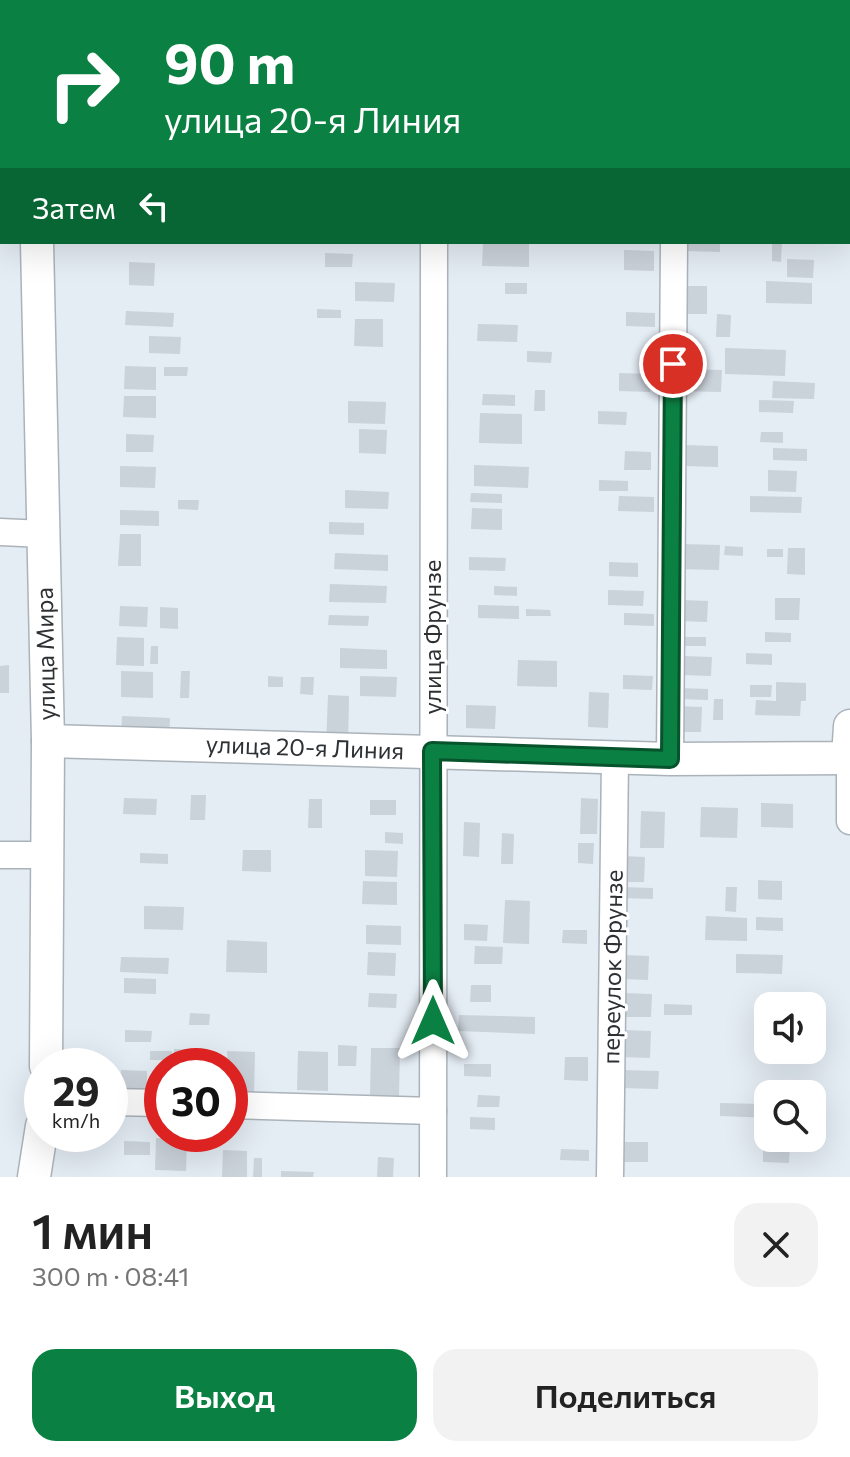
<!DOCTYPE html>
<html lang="ru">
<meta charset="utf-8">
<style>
body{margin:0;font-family:Commissioner,sans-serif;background:#f2f2f2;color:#222;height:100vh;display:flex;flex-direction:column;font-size:30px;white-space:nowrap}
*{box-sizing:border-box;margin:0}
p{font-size:26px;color:#767676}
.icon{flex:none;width:44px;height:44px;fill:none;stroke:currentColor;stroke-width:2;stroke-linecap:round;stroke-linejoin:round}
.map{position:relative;height:1177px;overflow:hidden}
.sheet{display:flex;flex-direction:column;background:#fff;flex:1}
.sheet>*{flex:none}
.hud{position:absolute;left:0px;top:0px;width:850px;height:244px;box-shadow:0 8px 32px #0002;background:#0b8043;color:#fff;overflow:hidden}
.controls{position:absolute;left:754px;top:992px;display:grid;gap:16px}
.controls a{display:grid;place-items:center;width:72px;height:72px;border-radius:16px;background:#fff;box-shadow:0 8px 32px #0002;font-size:40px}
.speed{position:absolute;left:24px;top:1048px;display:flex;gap:16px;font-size:40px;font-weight:700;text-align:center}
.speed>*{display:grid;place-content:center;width:104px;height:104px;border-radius:50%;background:#fff;box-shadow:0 8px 32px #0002;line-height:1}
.speed small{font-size:20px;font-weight:400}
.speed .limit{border:12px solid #d22;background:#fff;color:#111}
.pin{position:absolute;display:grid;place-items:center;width:68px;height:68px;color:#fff;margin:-34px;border:4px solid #fff;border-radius:50%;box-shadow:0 2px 8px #0007}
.me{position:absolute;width:88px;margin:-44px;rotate:0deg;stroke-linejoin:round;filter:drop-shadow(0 0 6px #0008)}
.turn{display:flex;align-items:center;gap:28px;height:168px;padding:0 32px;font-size:36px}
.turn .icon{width:104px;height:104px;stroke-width:2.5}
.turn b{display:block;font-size:56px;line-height:68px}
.then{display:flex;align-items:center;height:76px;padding:0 32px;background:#0003;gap:16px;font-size:30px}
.round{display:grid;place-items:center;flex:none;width:84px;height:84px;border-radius:24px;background:#f2f2f2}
.overview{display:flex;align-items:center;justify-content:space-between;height:136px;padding:0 32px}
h1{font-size:48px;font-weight:600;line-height:60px}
.primary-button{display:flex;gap:16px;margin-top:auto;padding:16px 32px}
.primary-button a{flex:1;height:92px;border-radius:24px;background:#0b8043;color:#fff;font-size:32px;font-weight:600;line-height:92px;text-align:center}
.primary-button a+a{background:#f2f2f2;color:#222}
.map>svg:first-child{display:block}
</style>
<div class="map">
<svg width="850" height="1177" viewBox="0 0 850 1177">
<rect width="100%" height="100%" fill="#e4ecf4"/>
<!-- building -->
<g fill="#cad2da">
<path d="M483 242H529V267L482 266Z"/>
<path d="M685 242H720V252L685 251Z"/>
<path d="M772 242H782L781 262 772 261Z"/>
<path d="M624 250 654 251V271L624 270Z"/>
<path d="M325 253 353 254 352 267H325Z"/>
<path d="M787 259 814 260 813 278 787 277Z"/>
<path d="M129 262 155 263 154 286 129 285Z"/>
<path d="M766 281 812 283V304L766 303Z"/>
<path d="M355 282 395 283 394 302 355 301Z"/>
<rect x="505" y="283" width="22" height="11"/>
<path d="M686 286H707V314H685Z"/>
<path d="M317 309 341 310V318H317Z"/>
<path d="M126 311 174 313 173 327 125 325Z"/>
<path d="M626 312 655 313V327L626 326Z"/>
<path d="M717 314 731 315 730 337H716Z"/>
<path d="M355 319H383V347L354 346Z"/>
<path d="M478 324 518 325 517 342 477 341Z"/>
<path d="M149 336 181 337 180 354 149 353Z"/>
<path d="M725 348 786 350 785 376 725 374Z"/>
<path d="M527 351 552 352 551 363 527 362Z"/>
<path d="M125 366 156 367V390L124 389Z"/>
<path d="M164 367H188L187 376H164Z"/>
<path d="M682 369 722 370 721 392 681 391Z"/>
<path d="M619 373 650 374V392L619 391Z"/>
<path d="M773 381 815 383 814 399 772 398Z"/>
<path d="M535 390H545V411H534Z"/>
<path d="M483 394 515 395V406L482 405Z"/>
<path d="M124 396H156V418L123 417Z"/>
<path d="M759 400 794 401 793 413 759 412Z"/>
<path d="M348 401 386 402 385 424 348 423Z"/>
<path d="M598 411 627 412 626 425 598 424Z"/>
<path d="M480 413 522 414V444L479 443Z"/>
<path d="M359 429 387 430 386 454 359 453Z"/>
<path d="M761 432H783V443L760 442Z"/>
<path d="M126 434 154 435 153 452H126Z"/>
<path d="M683 445 718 446V467L683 466Z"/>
<path d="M773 448 807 449V461L773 460Z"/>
<path d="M625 451 651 452V470H624Z"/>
<path d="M474 465 529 467 528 488 474 486Z"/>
<path d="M120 466 156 467 155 488 120 487Z"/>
<path d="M768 470 797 471 796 492 768 491Z"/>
<path d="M599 480 628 481V491H599Z"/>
<path d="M345 490 389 492 388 509 345 508Z"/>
<path d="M471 493 502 494V503L470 502Z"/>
<path d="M619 496 654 497V512L618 511Z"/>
<path d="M750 496 802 497 801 513 750 512Z"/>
<path d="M178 500H199L198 510 178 509Z"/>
<path d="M472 508 502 509V530L471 529Z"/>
<path d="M120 510 159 511V526L120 525Z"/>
<path d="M329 522 364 523V535L329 534Z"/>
<path d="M120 534H141V566H118Z"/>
<path d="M679 544 720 545 719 570 678 569Z"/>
<path d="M725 546 743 547V556L724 555Z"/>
<path d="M788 548H805V575L787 574Z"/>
<rect x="767" y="549" width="16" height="8"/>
<path d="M335 553 388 555V571L334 569Z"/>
<path d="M469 557 506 558 505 571 469 570Z"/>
<path d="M609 562 638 563V577L609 576Z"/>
<path d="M330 584 387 586 386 603 329 602Z"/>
<path d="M494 586 517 587V596L494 595Z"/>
<path d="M608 590 644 591 643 606 608 605Z"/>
<path d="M775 598H800L799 620H775Z"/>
<path d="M682 600 708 601 707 622 681 621Z"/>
<path d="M478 605 519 606V619L478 618Z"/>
<path d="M120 606 148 607 147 627 119 626Z"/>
<path d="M160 607 178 608V629L160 628Z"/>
<path d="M526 609 550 610 551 616H526Z"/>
<path d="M624 613 654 614V626L624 625Z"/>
<path d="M329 615 369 616 368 626 328 625Z"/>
<path d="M765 632 791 633V642H765Z"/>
<path d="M117 637 144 638V666L116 665Z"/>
<rect x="680" y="637" width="26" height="9"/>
<path d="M151 646H158V664H150Z"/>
<path d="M340 648 387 650V669L340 668Z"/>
<path d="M746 653 772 654V665L746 664Z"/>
<path d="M682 656 712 657 711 676 681 675Z"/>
<path d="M518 660 557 661V687L517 686Z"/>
<path d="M9 665V693H0V666Z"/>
<path d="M121 671 153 672V698L121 697Z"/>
<path d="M181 671H190L189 698H180Z"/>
<path d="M623 675 653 676 652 690 623 689Z"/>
<path d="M268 676 283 677V687H268Z"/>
<path d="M360 676 397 677 396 697 360 696Z"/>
<path d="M301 677H314L313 695 300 694Z"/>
<path d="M776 682 806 683V701H801L800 716 755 715 756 700 776 701Z"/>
<path d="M750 685H772L771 697H750Z"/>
<path d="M680 688 708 689V700L679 699Z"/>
<path d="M589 692 609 693 608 728 588 727Z"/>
<path d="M328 695 349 696 348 747 326 746Z"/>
<path d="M714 699H723V720H713Z"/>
<path d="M466 705 496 706 495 729 466 728Z"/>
<path d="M677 706 702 707 701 732H677Z"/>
<path d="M122 716 170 718 169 740 121 739Z"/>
<path d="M191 795H206L205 820H190Z"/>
<path d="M124 798 157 799 156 815 123 814Z"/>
<path d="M581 798 598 799 597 834H580Z"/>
<path d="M309 799H322V828H308Z"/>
<rect x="370" y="800" width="26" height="15"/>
<path d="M761 803 793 804V828L761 827Z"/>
<path d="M701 807 738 808 737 838 700 837Z"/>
<path d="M641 811 665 812 664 848H640Z"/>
<path d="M464 822 480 823 479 857 463 856Z"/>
<path d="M385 832 403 833V844L385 843Z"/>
<path d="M502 833 514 834 513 864H501Z"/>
<path d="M578 843H594L593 864 578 863Z"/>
<path d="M243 850H271V872L242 871Z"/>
<path d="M365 850 398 851 397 877 365 876Z"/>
<path d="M140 853 168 854V864L140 863Z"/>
<path d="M623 856 645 857 644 882H623Z"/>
<path d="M758 880 782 881V900L758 899Z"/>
<path d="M363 881 397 882V905L362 904Z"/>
<path d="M622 887 653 888V899L622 898Z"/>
<path d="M726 887H737L736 912 725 911Z"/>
<path d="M505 900 530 901 529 944 503 943Z"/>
<path d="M144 906 184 907 183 930 144 929Z"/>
<path d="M706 916 747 918V941L705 940Z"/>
<path d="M756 917 783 918V931L756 930Z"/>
<path d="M464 924 488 925 487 941 464 940Z"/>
<path d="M366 925 401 926V945L366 944Z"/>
<path d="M563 930H587V944L562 943Z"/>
<path d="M227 940 267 942V973L226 972Z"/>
<path d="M475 946 503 947 502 964H474Z"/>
<path d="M368 952 396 953 395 976 367 975Z"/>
<path d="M736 954 783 955 782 974 736 973Z"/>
<path d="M623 955 649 956 648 980 622 979Z"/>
<path d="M121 957 169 958 168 974 120 972Z"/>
<path d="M124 978 156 979V994L124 993Z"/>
<path d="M471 985H491V1002H470Z"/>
<path d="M369 993 397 994 396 1008 368 1007Z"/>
<path d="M622 993 652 994 651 1017H622Z"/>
<path d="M664 1004 692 1005V1015H664Z"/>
<path d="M190 1013 210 1014 209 1025H189Z"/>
<path d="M459 1015 535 1017V1034L458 1031Z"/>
<path d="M757 1022H768V1045L756 1044Z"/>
<path d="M125 1030 152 1031 151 1042H125Z"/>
<path d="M622 1030 651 1031 650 1058 621 1057Z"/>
<path d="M338 1045 357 1046 356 1066H338Z"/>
<path d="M371 1048H400L399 1096 370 1095Z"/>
<path d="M174 1049 198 1050V1066H173Z"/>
<path d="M150 1051H172L171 1060H150Z"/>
<path d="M227 1051 255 1052 254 1093 230 1092Z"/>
<path d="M298 1051 328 1052V1091L297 1090Z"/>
<path d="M565 1057H588V1081L564 1080Z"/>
<path d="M464 1064H491V1077L464 1076Z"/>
<path d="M121 1070 147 1071V1093L120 1092Z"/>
<path d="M622 1070 659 1071 658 1089 621 1088Z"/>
<path d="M478 1095 500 1096 499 1107H477Z"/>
<path d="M720 1103 768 1104V1118L720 1116Z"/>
<path d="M470 1117 495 1118V1130L470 1129Z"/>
<path d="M156 1138 187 1139 186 1171 155 1170Z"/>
<path d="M763 1140 790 1141 789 1163 763 1162Z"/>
<path d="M124 1141 150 1142V1155H124Z"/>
<rect x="621" y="1142" width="27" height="20"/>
<path d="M561 1149 589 1150V1161L560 1160Z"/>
<path d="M223 1150 247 1151V1177H222Z"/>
<path d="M378 1157 394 1158 393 1177H377Z"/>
<path d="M254 1158H262V1177H253Z"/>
<path d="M281 1171 314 1172 313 1177H281Z"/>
</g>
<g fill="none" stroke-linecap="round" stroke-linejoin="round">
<defs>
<g id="minor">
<path d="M674 0V2"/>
<path d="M435 2V0"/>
<path d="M848 52H850"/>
<path d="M0 532 44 534"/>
<path d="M850 758V821"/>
<path d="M670 759 674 242"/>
<path d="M0 855H47"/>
<path d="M110 1102 162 1103"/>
<path d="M230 1105 433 1111"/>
<path d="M433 1177 434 242"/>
<path d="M610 1177 615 757"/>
</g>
<g id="major">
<path d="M32 0V2"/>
<path d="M37 242 48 741 46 1066"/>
<path d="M48 741 670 759 848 758 850 726"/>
<path d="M34 1177 42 1126"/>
</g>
</defs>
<!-- minor casing -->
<use href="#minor" stroke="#abb3ba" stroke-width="29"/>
<!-- major casing -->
<use href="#major" stroke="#abb3ba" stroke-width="35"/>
<!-- minor -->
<use href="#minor" stroke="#fff" stroke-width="26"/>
<!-- major -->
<use href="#major" stroke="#fff" stroke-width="32"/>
</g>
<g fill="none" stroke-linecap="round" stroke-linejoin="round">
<defs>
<path id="route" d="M433 1021 432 751 670 759 673 364"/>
</defs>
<!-- route casing -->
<use href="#route" stroke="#07532c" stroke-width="20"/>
<!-- route -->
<use href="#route" stroke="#0b8043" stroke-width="14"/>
</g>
<g text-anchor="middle" stroke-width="6" stroke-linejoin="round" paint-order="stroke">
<!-- street labels -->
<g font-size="24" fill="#2e3134" stroke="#fff">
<text transform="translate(433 637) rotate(-90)" y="8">улица Фрунзе</text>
<text transform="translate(46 654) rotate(-91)" y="8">улица Мира</text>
<text transform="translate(305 748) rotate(2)" y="8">улица 20-я Линия</text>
<text transform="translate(613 967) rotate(-89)" y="8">переулок Фрунзе</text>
</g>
</g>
</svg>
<div class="controls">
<a><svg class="icon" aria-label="sound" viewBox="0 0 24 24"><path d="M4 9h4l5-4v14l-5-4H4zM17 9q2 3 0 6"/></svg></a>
<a><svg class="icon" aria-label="search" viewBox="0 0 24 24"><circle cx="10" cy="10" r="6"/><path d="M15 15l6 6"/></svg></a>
</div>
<div class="speed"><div>29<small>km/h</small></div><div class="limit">30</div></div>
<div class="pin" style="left:673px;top:364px;background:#d93025"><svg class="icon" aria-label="arrive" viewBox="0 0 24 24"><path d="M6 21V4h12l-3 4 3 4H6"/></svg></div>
<svg class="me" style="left:433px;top:1021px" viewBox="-20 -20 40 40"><path d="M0-17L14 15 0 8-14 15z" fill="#0b8043" stroke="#fff" stroke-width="4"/></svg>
<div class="hud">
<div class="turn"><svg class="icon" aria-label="right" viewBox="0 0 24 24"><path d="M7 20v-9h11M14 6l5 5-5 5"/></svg><div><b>90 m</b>улица 20-я Линия</div></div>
<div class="then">Затем<svg class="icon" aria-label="left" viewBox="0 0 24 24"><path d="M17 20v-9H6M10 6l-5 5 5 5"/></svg></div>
</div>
</div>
<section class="sheet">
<div class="overview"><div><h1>1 мин</h1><p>300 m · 08:41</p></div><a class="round"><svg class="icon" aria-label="close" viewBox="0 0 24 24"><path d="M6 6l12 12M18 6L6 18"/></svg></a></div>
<div class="primary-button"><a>Выход</a><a>Поделиться</a></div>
</section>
